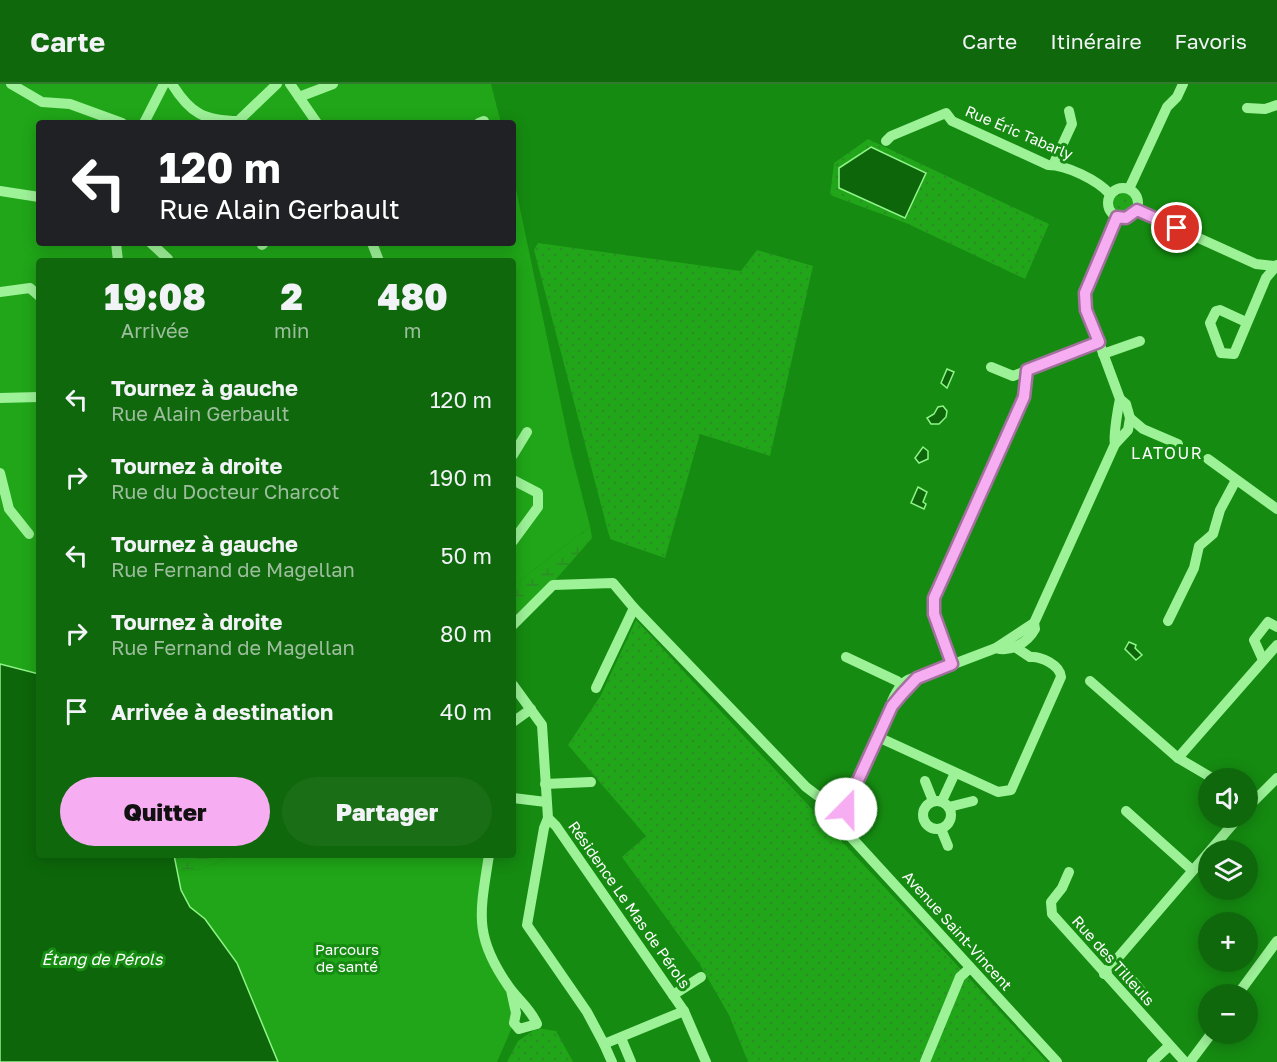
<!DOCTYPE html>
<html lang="fr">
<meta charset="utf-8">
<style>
body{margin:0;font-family:"Golos Text",sans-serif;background:#196e16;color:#f1f3f6;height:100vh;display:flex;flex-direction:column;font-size:22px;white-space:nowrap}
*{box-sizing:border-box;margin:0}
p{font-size:20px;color:#9cbe9d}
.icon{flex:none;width:33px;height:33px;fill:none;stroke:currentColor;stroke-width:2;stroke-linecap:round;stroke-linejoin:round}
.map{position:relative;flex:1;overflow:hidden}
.details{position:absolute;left:36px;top:174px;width:480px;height:600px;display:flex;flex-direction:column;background:#10680d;border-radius:6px;box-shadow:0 3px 15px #0003}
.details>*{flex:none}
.guide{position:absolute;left:36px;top:36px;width:480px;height:126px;border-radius:6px;box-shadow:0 3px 15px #0003;background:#202124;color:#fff;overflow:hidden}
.fabs{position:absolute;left:1198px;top:684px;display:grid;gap:12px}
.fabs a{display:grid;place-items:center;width:60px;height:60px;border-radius:50%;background:#10680d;box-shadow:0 3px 15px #0003;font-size:30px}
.pin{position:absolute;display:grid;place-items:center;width:51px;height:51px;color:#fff;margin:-26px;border:3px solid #fff;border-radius:50%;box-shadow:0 2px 6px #0007}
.me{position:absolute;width:66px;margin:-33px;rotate:22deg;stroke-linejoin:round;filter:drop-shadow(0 0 4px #0008)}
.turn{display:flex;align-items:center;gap:21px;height:126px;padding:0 24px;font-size:27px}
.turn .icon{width:78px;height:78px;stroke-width:2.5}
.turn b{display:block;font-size:42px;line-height:51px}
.eta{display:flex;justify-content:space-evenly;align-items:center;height:102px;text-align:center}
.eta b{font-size:36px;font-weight:800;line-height:42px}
.action{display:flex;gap:12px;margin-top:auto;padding:12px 24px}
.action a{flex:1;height:69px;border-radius:36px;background:#f7adf2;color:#111;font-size:24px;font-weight:800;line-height:69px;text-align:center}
.action a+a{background:#196e16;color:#f1f3f6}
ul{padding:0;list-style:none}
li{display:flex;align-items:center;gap:18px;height:78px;padding:0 24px}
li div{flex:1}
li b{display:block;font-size:22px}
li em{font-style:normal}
header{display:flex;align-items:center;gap:36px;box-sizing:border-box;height:84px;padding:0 30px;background:#10680d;border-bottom:2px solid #307b2e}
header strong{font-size:28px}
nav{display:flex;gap:33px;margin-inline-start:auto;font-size:21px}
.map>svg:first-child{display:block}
</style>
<header>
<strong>Carte</strong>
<nav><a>Carte</a><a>Itinéraire</a><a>Favoris</a></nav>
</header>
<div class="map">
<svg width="1277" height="978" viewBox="0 0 1277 978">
<defs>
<pattern id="grass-dots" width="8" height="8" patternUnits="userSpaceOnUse" patternTransform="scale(1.5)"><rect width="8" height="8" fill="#20a618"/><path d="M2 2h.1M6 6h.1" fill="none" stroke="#2d8b28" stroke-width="1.8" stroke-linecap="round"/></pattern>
<pattern id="wetland-marsh" width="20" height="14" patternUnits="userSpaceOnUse" patternTransform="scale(1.5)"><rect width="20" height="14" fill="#20a618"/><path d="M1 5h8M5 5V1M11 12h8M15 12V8" fill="none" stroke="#2d8b28"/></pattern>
</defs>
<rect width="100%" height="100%" fill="#158b11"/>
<!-- grass -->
<g fill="url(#grass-dots)">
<path d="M868 55 1049 140 1025 195 906 139 830 111 834 79Z"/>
<circle cx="1123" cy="119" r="10"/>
<path d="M538 159 741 187 757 166 813 182 770 372 700 350 665 474 610 455 534 166Z"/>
<path d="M636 536 1034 964 1023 978H748L729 931 699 879 622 773 646 752 568 661 601 611Z"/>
<path d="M537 944 556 947 573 978H507L518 957Z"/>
</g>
<!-- wetland -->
<g fill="url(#wetland-marsh)">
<path d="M590 442 592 454 557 494 513 537V502Z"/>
<path d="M174 771H233L202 785 178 787Z"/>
</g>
<!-- green -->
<g fill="#20a618">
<path d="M0 0H491L501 39H39V159H513V91L571 368 590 442 513 502V177H39V590L0 580Z"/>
<path d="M233 771H488L480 840 511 906 514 939 497 978H278L237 879 205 835 190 823 181 806 178 787 202 785Z"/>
<path d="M1034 964 1047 978H1023Z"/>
</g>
<!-- water -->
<g fill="#0d670a" stroke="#90f589" stroke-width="1.5">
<path d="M871 63 926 89 905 134 839 104V84Z"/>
<path d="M947 285 954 288 947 304 941 299Z"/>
<path d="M943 322 947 327 946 333 939 340H931L927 334 934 330 938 323Z"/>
<path d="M923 363 928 367V375L919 379 915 374Z"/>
<path d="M918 403 927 408 923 418 926 420 924 425 911 419Z"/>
<path d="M1129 558 1136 561 1135 564 1142 571 1136 576 1125 565Z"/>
<path d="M0 580 39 590V771H174L181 806 190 823 205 835 237 879 278 978H0Z"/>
<path d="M1135 893 1147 907 1141 912 1129 899Z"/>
</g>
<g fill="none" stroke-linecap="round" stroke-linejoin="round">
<!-- minor -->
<g stroke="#9df298" stroke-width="10">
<path d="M11 0 42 18 70 20 122 39"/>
<path d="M172 0C190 29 204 37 239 37"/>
<path d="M290 0 317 39"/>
<path d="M299 13 333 0"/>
<path d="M1247 24 1265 25 1277 21"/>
<path d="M144 39 164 0"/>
<path d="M236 39 277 0"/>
<path d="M479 39 484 37"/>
<path d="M886 57 891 52 946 29 952 37 1048 81C1067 81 1097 96 1110 110"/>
<path d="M1053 81 1072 40 1069 27"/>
<circle cx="1123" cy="119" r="15"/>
<path d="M1129 105 1167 23 1177 13 1183 0"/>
<path d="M0 107 39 113"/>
<path d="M1137 126 1256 180 1274 182"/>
<path d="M116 159 118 177"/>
<path d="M151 159 168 175"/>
<path d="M372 159 379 177"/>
<path d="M262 161 264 159"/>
<path d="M0 208 30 204 39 212"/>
<path d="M1246 238 1220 226 1216 227 1210 239 1221 269 1234 270 1266 194 1277 181"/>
<path d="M1103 270 1140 257"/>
<path d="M991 283 1013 292 1099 258"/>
<path d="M0 314 39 313"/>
<path d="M1130 334 1143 345 1178 360"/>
<path d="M1115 360C1113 354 1118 324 1120 315"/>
<path d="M513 371 527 348"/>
<path d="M1208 375 1277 425"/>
<path d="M0 389 9 425 29 450"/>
<path d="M513 396 538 409V423L513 457"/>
<path d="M1168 537 1194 484 1199 462 1213 450 1220 426 1236 396"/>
<path d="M513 541 553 501 613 499 634 524 806 703 826 718"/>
<path d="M996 564C1011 569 1028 558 1035 545L1034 539 1115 360 1128 346 1130 334 1126 320 1120 315 1087 226 1085 209 1117 133"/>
<path d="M846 573 897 597 906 605"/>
<path d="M1263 576 1254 556 1268 538 1277 543"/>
<path d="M953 580 934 530V514L1024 313 1027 286"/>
<path d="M1090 597 1178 674 1212 694"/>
<path d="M513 601 542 641 548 734 544 744 527 841 587 928 604 960 684 927 556 742 548 734"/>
<path d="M596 604 634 524"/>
<path d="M513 638 531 625"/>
<path d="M878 653 998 708 1011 706 1061 593C1060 581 1041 572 1030 573L1015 563"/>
<path d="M1178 674 1277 561"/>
<path d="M925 697 933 717"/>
<path d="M545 700 591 698"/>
<circle cx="835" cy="724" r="11"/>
<path d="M513 714 546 718"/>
<path d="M843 716 855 703 893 622 892 617C897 606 904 593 917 594L996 564 1034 539"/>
<circle cx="937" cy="731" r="14"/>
<path d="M942 717 955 689"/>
<path d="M949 723 973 717"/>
<path d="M1248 723 1277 694"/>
<path d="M1126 727 1192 786"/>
<path d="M840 733 850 752 1057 978"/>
<path d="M941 745 948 762"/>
<path d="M489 771C480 829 473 852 509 903 519 917 530 924 537 940L519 945 514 939 516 929 511 906"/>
<path d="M1069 788 1062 804 1051 818 1052 830 1185 978"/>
<path d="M1104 890 1238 734"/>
<path d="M1238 910 1277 857"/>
<path d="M673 911 701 893"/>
<path d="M684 927 706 978"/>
<path d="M621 954 631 978"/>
<path d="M604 960 612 978"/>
<path d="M925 978 960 893 970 884"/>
<path d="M1152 978 1169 962"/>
<path d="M1190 978 1211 950"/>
</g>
</g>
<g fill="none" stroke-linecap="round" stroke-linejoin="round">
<defs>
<path id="route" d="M846 725 843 716 855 703 892 622 902 610 917 594 952 580 934 530V514L1024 313 1027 286 1099 258 1086 226 1085 209 1117 133 1126 134 1137 126 1177 144"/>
</defs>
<!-- route casing -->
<use href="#route" stroke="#a1709d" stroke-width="15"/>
<!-- route -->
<use href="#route" stroke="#f7adf2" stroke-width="10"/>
</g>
<g text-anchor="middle" stroke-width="6" stroke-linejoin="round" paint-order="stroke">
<!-- street labels -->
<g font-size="15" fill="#fff" stroke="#158b11">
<text transform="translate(1019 49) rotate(23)" y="5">Rue Éric Tabarly</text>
<text transform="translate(629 821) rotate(55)" y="5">Résidence Le Mas de Pérols</text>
<text transform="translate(957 847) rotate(48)" y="5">Avenue Saint-Vincent</text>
<text transform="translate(1113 877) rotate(48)" y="5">Rue des Tilleuls</text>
</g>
<!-- park labels -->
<g font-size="15" fill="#fff" stroke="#158b11">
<text x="347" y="871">Parcours<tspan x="347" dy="17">de santé</tspan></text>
</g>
<!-- neighbourhood labels -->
<g font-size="16" letter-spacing="1.5" fill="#fff" stroke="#158b11">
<text x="1167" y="375">LATOUR</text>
</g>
<!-- water labels -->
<g font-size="16" font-style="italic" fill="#fff" stroke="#158b11">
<text x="102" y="881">Étang de Pérols</text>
</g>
</g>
</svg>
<div class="fabs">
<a><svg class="icon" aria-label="sound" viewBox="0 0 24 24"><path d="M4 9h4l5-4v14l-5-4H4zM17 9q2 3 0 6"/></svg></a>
<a><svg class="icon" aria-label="layers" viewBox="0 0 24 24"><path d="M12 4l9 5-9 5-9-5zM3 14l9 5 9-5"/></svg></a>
<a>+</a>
<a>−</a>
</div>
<div class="pin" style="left:1177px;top:144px;background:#d93025"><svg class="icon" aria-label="arrive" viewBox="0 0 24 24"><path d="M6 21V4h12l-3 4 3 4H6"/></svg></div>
<svg class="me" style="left:846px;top:725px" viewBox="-20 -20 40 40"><circle r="19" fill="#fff"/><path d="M0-13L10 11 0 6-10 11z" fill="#f7adf2"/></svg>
<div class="guide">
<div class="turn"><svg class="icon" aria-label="left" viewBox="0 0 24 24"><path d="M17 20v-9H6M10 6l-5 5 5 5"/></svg><div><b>120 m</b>Rue Alain Gerbault</div></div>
</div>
<section class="details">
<div class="eta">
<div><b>19:08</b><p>Arrivée</p></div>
<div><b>2</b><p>min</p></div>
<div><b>480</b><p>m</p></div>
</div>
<ul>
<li><svg class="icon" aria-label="left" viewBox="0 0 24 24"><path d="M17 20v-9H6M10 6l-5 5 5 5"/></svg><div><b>Tournez à gauche</b><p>Rue Alain Gerbault</p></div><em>120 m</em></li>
<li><svg class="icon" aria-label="right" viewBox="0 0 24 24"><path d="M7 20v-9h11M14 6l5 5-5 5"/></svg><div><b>Tournez à droite</b><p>Rue du Docteur Charcot</p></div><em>190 m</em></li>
<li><svg class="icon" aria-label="left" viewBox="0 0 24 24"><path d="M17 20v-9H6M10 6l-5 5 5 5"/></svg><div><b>Tournez à gauche</b><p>Rue Fernand de Magellan</p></div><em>50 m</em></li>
<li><svg class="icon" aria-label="right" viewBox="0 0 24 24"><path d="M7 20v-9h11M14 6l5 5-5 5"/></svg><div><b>Tournez à droite</b><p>Rue Fernand de Magellan</p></div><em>80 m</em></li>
<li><svg class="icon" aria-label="arrive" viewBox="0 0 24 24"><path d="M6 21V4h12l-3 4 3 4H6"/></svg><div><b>Arrivée à destination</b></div><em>40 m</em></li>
</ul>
<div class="action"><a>Quitter</a><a>Partager</a></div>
</section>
</div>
